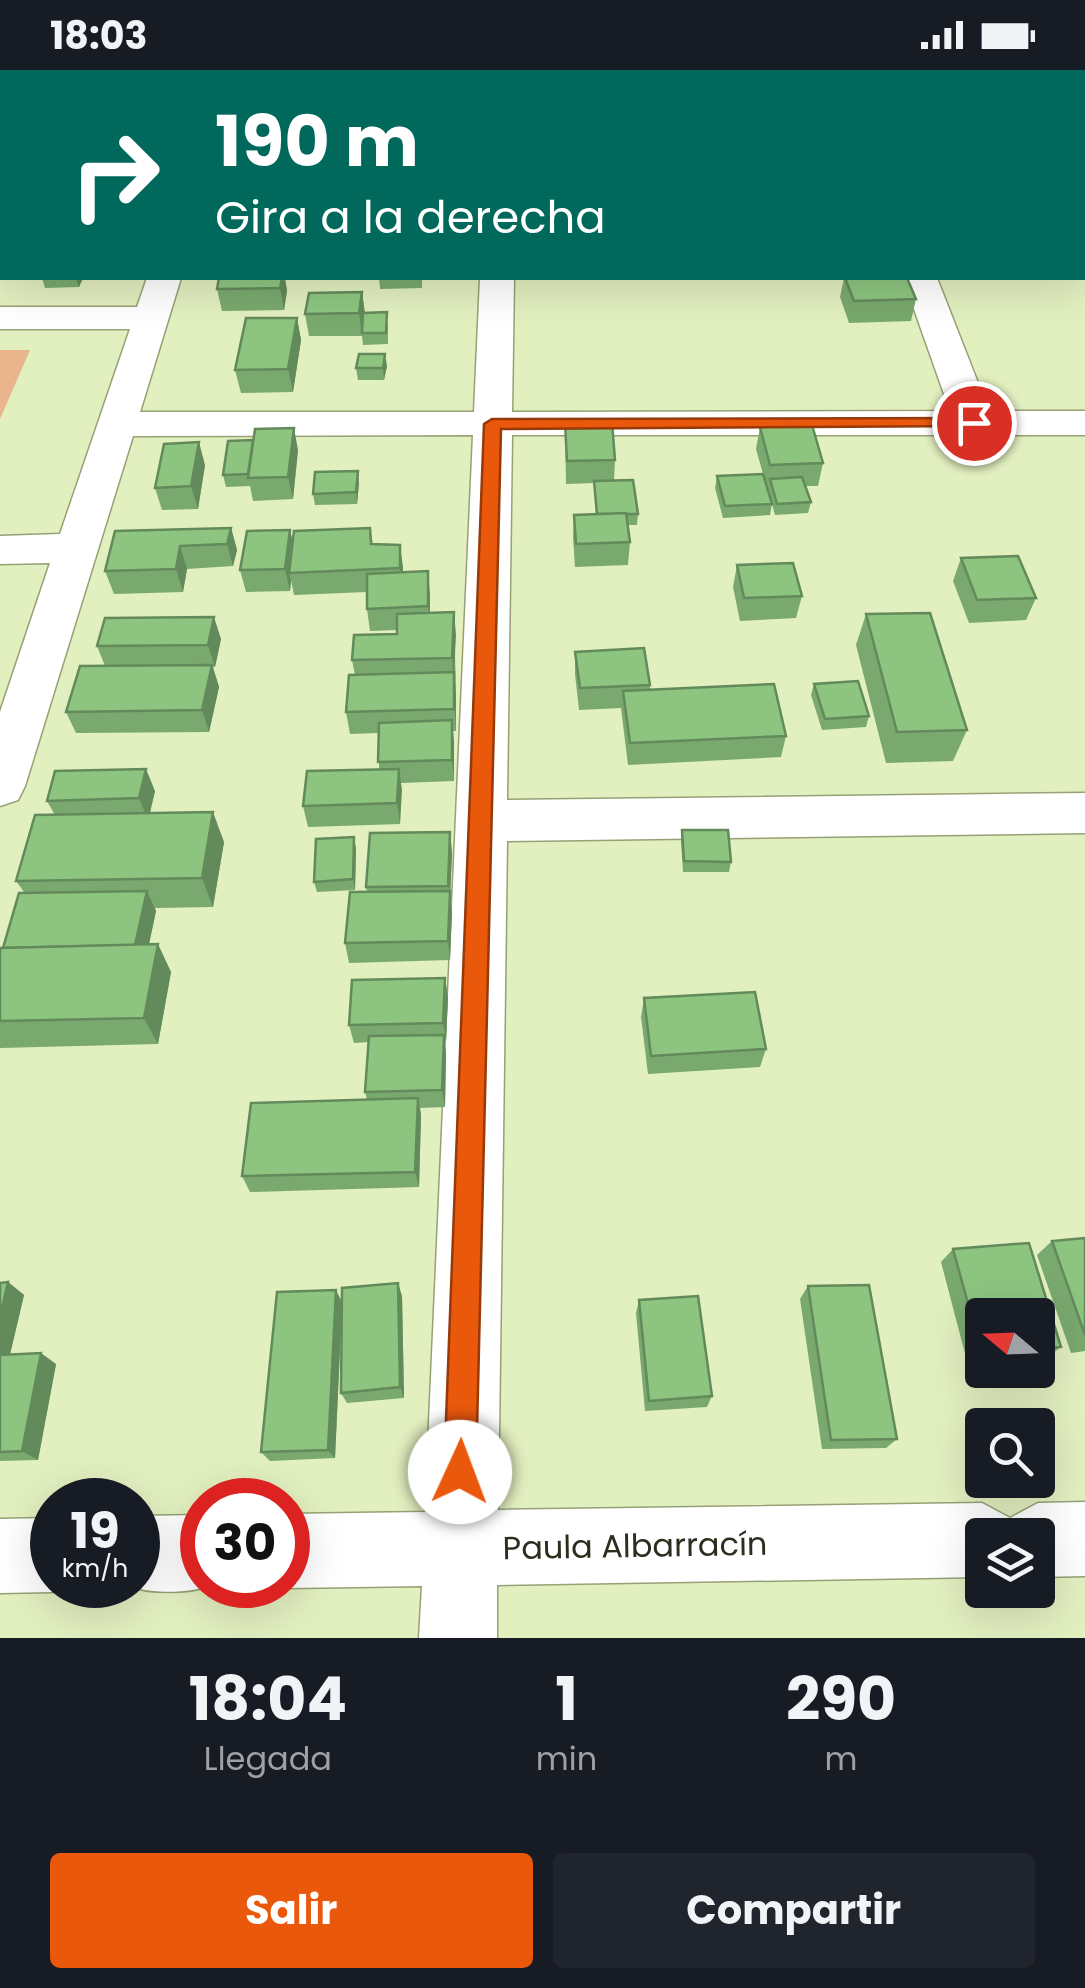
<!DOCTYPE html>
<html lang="es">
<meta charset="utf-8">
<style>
body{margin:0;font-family:Poppins,sans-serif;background:#20242c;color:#f1f3f6;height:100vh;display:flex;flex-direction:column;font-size:38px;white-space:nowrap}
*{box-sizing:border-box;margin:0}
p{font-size:32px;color:#9ea1a6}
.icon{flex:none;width:55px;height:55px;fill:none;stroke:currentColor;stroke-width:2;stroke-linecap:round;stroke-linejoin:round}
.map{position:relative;height:1568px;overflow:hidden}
.panel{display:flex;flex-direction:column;background:#171b24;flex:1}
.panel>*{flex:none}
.hud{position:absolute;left:0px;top:0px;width:1085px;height:210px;box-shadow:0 10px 40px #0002;background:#00695c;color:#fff;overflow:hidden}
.needle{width:65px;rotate:289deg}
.fabs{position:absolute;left:965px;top:1228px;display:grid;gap:20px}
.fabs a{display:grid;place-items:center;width:90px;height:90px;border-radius:10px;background:#171b24;box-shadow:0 10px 40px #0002;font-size:50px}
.speed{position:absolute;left:30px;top:1408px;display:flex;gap:20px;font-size:50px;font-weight:700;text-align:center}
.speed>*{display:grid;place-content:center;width:130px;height:130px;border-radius:50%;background:#171b24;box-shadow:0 10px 40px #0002;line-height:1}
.speed small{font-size:25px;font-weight:400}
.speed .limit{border:15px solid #d22;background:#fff;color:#111}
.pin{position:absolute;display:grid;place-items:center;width:85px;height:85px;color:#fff;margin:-42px;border:5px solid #fff;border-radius:50%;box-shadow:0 2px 10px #0007}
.me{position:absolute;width:110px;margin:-55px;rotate:2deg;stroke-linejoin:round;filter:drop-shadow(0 0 8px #0008)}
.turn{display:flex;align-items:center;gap:35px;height:210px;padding:0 50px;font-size:45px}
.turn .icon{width:130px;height:130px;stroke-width:2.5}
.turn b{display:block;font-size:70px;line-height:85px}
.eta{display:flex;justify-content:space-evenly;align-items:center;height:170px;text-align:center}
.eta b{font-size:60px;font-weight:700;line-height:70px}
.button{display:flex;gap:20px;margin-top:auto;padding:20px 50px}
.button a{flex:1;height:115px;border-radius:10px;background:#ea580c;color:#fff;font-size:40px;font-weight:700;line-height:115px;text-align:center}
.button a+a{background:#20242c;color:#f1f3f6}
.status{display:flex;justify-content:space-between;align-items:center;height:70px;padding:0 50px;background:#171b24;direction:ltr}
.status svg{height:28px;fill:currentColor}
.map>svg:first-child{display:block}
</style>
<div class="status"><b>18:03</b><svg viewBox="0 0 49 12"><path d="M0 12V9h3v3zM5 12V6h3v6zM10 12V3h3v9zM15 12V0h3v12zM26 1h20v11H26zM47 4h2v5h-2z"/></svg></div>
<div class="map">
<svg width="1085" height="1568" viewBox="0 0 1085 1568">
<rect width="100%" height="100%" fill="#e2efbf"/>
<!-- green -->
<path fill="#e9b58d" d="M0 280H30L0 349Z"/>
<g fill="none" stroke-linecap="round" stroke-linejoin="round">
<defs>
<g id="street">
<path d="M489 0H517V2H490Z"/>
<path d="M830 0H858L859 2H832Z"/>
<path d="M147 208H181L140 342H474L480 208H514L512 342 950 341 903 208H937L989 341H1085V365H512L507 730 1085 723V763L507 771 498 1440 982 1433 1010 1448 1038 1433 1085 1432V1506L1038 1507V1465H982V1507L497 1515V1568H419L422 1516 288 1518 280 1515H288V1444L425 1442 473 365 133 366 25 716 18 730 0 736V642L50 493 0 494V466L60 464 130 259H0V237H137Z"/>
<path d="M202 1445V1515H212C190 1524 148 1524 125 1515H138V1446Z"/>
<path d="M52 1448V1515H70L52 1522 0 1523V1449Z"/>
</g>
</defs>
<!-- street casing -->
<use href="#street" stroke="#96a175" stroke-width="3"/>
<!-- street -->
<use href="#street" fill="#fff" fill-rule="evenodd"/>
</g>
<!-- wall -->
<g fill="#79a96e">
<path d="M137 0H198V2H138Z"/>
<path d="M263 0H309L308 2H264Z"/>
<path d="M0 129H2V190L0 191Z"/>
<path d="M42 208H83L79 217 45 218Z"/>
<path d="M219 208H285L287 221 284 240 222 241 217 219Z"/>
<path d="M379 208H422V218L380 219Z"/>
<path d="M844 208 916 229 911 251 849 253 840 227Z"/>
<path d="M362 222 365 243 388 254V274L363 275 362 266H309L305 244Z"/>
<path d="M297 248 301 270 293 322 241 323 235 300Z"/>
<path d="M387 296 384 310H358L356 298Z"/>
<path d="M565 353 615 390 614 410 638 444 637 455H628L630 472 628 495 575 497 573 467 574 445 596 444 594 413 566 414Z"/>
<path d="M760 357 823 393 818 416H805L811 432 808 443 775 445 772 434 770 445 723 448 715 418 717 406 763 404 756 379Z"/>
<path d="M298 380 293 429 253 431 250 416 226 417 223 405Z"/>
<path d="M205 395 198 439 162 440 155 418Z"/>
<path d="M359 413 357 434 315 435 313 424Z"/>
<path d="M231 458 237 480 233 496 187 499 183 522 114 524 105 501Z"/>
<path d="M370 458 373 474 403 497V502L430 524V543L454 542 456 624V661H453L454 711 401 713 400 754 308 757 303 736 379 699V663L350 664 346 642 355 605 352 590 397 564V560L370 561 367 539V522L294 525 291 510 290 521 246 522 240 500 290 460 293 472Z"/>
<path d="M961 488 1036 528 1026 550 969 553 953 511Z"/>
<path d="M737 495 802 526 796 548 740 551 733 517Z"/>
<path d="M866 544 967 660 953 691 886 693 856 575Z"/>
<path d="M221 569 215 597H213L219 617 209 662 76 663 66 642 105 596 97 576Z"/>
<path d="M575 582 650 615V620L786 666 781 687 628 695 621 638 579 640 575 604Z"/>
<path d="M814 614 869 646 866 657 822 660 811 625Z"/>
<path d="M155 721 150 743 224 772 213 837 155 838 156 841 149 874 171 902 158 974 0 978V878H3L24 822 16 811 55 745 47 731Z"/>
<path d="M682 760 731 792 729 802H683L681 771Z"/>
<path d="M450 762 452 783 450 827 452 841 450 890 349 893 345 873 367 822 366 817Z"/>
<path d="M356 778 355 820 317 822 314 812Z"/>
<path d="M445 908 448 927 446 971H444L446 983 445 1037 420 1038 421 1045 419 1117 250 1122 242 1106 367 1030 365 1022 369 972 354 973 349 955Z"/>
<path d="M644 928 766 979 760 997 648 1004 641 947Z"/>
<path d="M1085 1168V1281L1071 1283 1037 1185 1052 1171Z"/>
<path d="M1029 1173 1061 1277 1046 1288 1038 1289V1245H982V1294L968 1295 941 1192 953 1179Z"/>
<path d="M8 1212 24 1225 10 1284 56 1294 38 1390 0 1391V1213Z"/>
<path d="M808 1216 897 1369 886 1378 822 1379 800 1229Z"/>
<path d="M402 1226 404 1328 347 1333 341 1323 342 1239 335 1388 270 1391 261 1382 342 1232Z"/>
<path d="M639 1230 712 1326 707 1337 645 1341 636 1243Z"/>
</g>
<!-- shaded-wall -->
<g fill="#638a5a">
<path d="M76 208H83L79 217Z"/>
<path d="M282 208H285L287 221 284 240 280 218Z"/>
<path d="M362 222 365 245 362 266 359 243Z"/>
<path d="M297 248 301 270 293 322 288 299Z"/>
<path d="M385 284 387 296 384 310 383 298Z"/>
<path d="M294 358 298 380 293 429 288 407Z"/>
<path d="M199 372 205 395 198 439 191 416Z"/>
<path d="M358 401 359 413 357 434 356 422Z"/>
<path d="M231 458 237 480 233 496 227 474Z"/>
<path d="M290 460 295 483 289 503 291 510 290 521 285 499Z"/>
<path d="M400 475 403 497 402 521 400 498Z"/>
<path d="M180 476 187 499 183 522 176 499Z"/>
<path d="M428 501 430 524V558L428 536Z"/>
<path d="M454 542 456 565 454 604 456 624V661L452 588Z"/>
<path d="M214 547 221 569 215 597 208 575Z"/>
<path d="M212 595 219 617 209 662 202 640Z"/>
<path d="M452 650 454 672V711L452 690Z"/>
<path d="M146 699 155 721 148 750 139 728Z"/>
<path d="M399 699 402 720 400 754 397 733Z"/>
<path d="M213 742 224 772 213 837 202 808Z"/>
<path d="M450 762 452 783 450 827 452 841 450 890 448 871Z"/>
<path d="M354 767 356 778 355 820 353 809Z"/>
<path d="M147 821 156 841 143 902 133 883Z"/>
<path d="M158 874 171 902 158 974 144 948Z"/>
<path d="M445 908 448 927 446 971 443 953Z"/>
<path d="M444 965 446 983 445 1037 442 1020Z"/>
<path d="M418 1028 421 1045 419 1117 415 1102Z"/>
<path d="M8 1212 24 1225 8 1293 0 1287V1247Z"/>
<path d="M398 1213 402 1226 404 1328 400 1317Z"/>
<path d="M336 1220 342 1232 335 1388 328 1380Z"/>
<path d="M41 1283 56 1294 38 1390 22 1381Z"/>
</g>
<!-- building -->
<g fill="#8dc580" stroke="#638a5a" stroke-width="2.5">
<path d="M2 23V37H0V24Z"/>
<path d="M2 82V106H0V87Z"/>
<rect x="0" y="129" width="2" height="39"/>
<path d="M219 208H282L280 218 217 219Z"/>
<path d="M845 208H907L916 229 854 231Z"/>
<path d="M362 222 359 243 305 244 309 223Z"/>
<path d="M387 242 386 263H362L363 243Z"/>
<path d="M246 248H297L288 299 235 300Z"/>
<path d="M359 284H385L383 298H356Z"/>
<path d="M612 352 615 390 567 391 565 353Z"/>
<path d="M812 355 823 393 770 395 760 357Z"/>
<path d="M294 358 288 407 248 408 255 359Z"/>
<path d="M253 370 248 404 223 405 228 371Z"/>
<path d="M199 372 191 416 155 418 164 374Z"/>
<path d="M358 401 356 422 313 424 315 402Z"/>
<path d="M763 404 772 434 725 436 717 406Z"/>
<path d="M802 407 811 432 777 434 770 409Z"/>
<path d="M633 410 638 444H597L594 411Z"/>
<path d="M626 443 630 472 576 474 574 445Z"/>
<path d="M231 458 227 474 180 476 176 499 105 501 115 461Z"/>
<path d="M370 458 371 474 400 475V498L289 503 294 461Z"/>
<path d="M290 460 285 499 240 500 247 461Z"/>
<path d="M1018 486 1036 528 977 530 961 488Z"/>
<path d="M793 493 802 526 744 528 737 495Z"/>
<path d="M428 501V536L367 539V504Z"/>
<path d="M454 542 452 588 352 590 354 565 397 564V544Z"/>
<path d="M930 543 967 660 897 662 866 544Z"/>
<path d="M214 547 208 575 97 576 105 548Z"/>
<path d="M644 578 650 615 580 618 575 582Z"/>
<path d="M212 595 202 640 66 642 80 596Z"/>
<path d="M454 602V639L346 642 349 605Z"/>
<path d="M858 611 869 646 825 649 814 614Z"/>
<path d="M774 614 786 666 630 673 623 621Z"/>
<path d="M452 650V690L378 692 379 653Z"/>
<path d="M146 699 139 728 47 731 55 701Z"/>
<path d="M399 699 397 733 303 736 307 701Z"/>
<path d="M213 742 202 808 16 811 35 745Z"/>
<path d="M682 760H728L731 792 684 791Z"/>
<path d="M450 762 448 816 366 817 370 763Z"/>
<path d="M354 767 353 809 314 812 316 769Z"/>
<path d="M147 821 135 875 3 878 19 823Z"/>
<path d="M450 821 448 871 345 873 350 822Z"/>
<path d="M158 874 144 948 0 951V878Z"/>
<path d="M445 908 443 953 349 955 352 910Z"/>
<path d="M755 922 766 979 651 986 644 928Z"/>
<path d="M444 965 442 1020 365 1022 369 966Z"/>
<path d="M418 1028 415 1102 242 1106 251 1033Z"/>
<path d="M1085 1168V1265L1052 1171Z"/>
<path d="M1029 1173 1061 1277 1038 1279V1245H982V1284L953 1179Z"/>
<path d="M8 1212 0 1247V1213Z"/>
<path d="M398 1213 400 1317 341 1323 342 1218Z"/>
<path d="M869 1215 897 1369 831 1370 808 1216Z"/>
<path d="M336 1220 328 1380 261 1382 277 1222Z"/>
<path d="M698 1226 712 1326 649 1331 639 1230Z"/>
<path d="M41 1283 22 1381 0 1382V1285Z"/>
</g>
<!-- route -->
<path fill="#ea580c" stroke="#983908" stroke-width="2.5" d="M974 348 982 353 980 356 501 359 476 1402 471 1413 460 1418 449 1413 444 1402 484 354 492 349Z"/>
<g text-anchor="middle" stroke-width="10" stroke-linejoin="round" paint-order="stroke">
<!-- near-street labels -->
<g font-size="32" fill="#2a2f1d" stroke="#fff">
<text transform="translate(635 1476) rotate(-1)" y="11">Paula Albarracín</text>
</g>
</g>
</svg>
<div class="fabs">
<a><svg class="needle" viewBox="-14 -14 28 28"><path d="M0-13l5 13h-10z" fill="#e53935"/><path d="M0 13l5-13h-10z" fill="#9ea1a6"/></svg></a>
<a><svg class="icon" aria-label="search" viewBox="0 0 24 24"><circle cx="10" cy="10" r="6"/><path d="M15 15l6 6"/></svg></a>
<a><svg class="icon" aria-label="layers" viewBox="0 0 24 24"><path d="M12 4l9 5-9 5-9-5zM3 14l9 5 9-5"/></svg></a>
</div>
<div class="speed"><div>19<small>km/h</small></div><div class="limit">30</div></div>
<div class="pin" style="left:974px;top:353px;background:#d93025"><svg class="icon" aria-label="arrive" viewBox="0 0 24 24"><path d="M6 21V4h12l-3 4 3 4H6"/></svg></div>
<svg class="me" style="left:460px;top:1402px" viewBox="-20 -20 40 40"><circle r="19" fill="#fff"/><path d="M0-13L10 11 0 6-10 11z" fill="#ea580c"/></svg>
<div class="hud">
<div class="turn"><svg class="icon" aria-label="right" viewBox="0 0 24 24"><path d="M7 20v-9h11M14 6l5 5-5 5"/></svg><div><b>190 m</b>Gira a la derecha</div></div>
</div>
</div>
<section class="panel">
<div class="eta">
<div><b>18:04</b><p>Llegada</p></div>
<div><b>1</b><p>min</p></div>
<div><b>290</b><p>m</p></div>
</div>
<div class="button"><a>Salir</a><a>Compartir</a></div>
</section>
